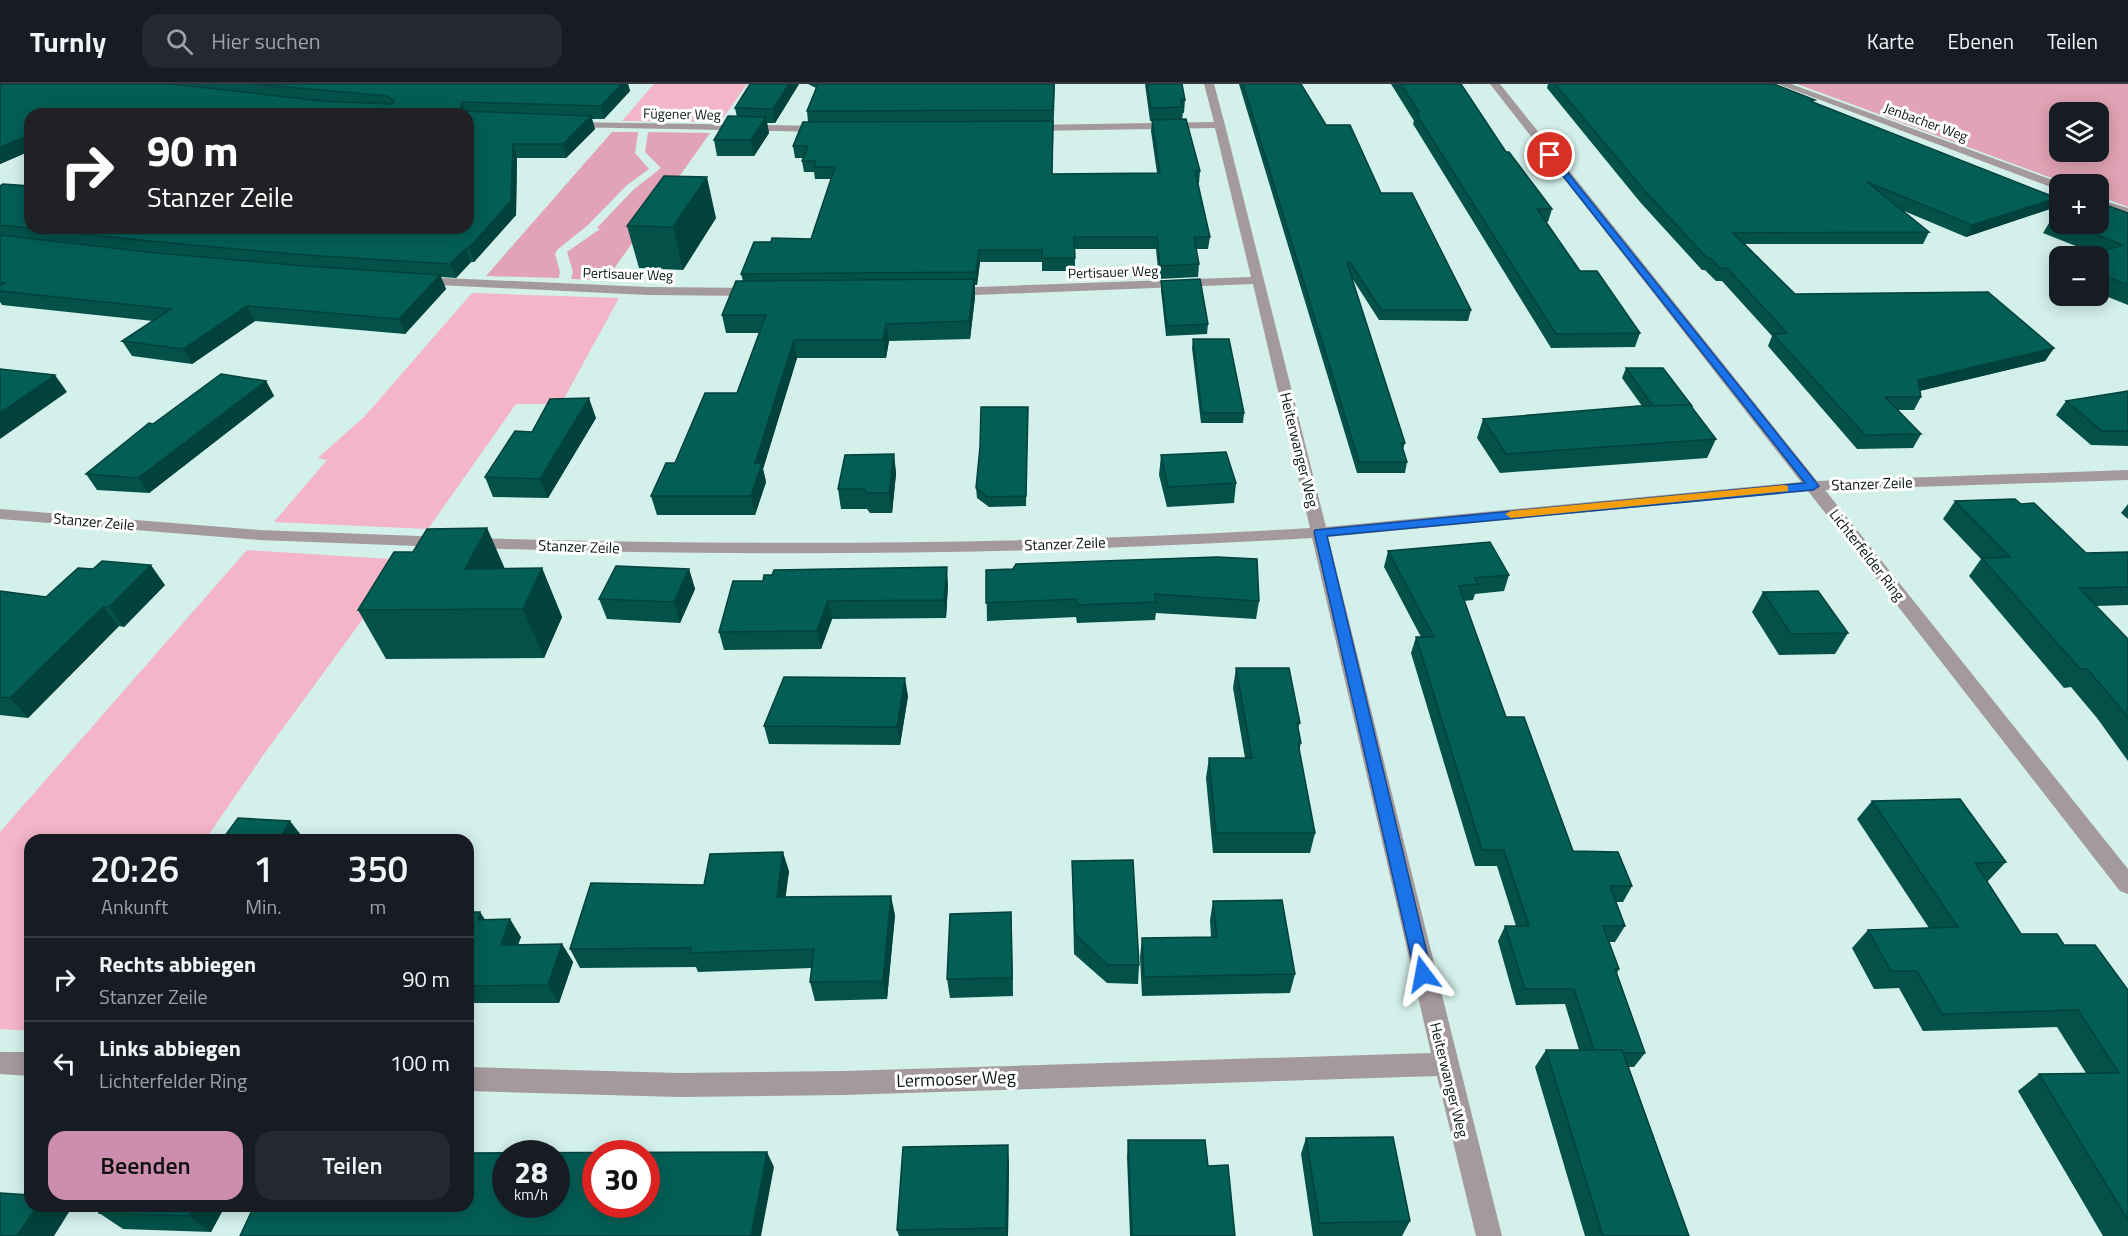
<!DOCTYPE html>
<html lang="de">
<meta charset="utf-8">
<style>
body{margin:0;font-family:"Titillium Web",sans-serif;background:#242831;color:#f1f3f6;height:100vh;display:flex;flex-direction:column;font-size:22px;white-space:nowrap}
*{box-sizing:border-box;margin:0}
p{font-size:20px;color:#9ea1a6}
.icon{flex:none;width:33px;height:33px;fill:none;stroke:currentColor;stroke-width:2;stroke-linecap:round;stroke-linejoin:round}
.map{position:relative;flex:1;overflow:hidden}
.drawer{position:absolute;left:24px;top:750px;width:450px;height:378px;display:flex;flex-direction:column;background:#171b24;border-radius:18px;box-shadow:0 3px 15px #0003}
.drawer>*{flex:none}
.guide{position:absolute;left:24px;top:24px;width:450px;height:126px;border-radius:18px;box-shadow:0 3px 15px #0003;background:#202124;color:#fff;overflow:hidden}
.buttons{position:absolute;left:2049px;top:18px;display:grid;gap:12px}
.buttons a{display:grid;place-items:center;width:60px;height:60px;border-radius:12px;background:#171b24;box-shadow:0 3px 15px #0003;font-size:30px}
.speed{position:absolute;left:492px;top:1056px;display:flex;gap:12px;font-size:30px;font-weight:700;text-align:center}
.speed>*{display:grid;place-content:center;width:78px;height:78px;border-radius:50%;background:#171b24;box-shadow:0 3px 15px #0003;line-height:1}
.speed small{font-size:15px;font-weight:400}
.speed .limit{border:9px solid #d22;background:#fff;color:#111}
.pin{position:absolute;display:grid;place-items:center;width:51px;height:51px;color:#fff;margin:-26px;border:3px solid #fff;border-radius:50%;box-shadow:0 2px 6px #0007}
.me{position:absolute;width:66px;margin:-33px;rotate:347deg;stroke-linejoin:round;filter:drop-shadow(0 0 4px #0008)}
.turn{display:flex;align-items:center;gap:21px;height:126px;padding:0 24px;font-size:27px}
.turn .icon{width:78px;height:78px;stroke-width:2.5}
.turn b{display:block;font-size:42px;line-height:51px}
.eta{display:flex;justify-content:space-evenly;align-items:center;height:102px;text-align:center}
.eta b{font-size:36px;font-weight:600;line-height:42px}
.primary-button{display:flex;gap:12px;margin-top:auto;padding:12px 24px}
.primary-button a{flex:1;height:69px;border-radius:18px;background:#cd8dae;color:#111;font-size:24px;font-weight:600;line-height:69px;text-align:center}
.primary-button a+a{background:#242831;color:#f1f3f6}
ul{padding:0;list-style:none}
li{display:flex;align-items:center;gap:18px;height:84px;padding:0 24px;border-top:2px solid #363941}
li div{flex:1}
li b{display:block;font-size:22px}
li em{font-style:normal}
header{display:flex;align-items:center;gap:36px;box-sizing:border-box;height:84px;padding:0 30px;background:#171b24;border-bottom:2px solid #363941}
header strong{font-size:28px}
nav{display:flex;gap:33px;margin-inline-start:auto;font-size:21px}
.search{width:420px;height:54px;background:#242831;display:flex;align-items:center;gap:15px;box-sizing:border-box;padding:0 21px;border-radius:18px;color:#9ea1a6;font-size:22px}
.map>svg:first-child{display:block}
</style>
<header>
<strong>Turnly</strong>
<div class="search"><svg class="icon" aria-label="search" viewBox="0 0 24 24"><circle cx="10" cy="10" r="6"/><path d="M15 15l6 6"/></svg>Hier suchen</div>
<nav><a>Karte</a><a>Ebenen</a><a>Teilen</a></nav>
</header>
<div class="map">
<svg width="2128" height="1152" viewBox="0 0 2128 1152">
<rect width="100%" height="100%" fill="#d3f0ea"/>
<!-- green -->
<g fill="#f3b5c7">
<path d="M654 0H747L720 38 622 37Z"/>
<path d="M472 209 619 214 561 320H516L428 445 274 438 327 376 318 374 365 332Z"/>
<path d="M247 466 406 476 264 670 205 756H30V947L0 945V748Z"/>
</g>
<!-- forest -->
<g fill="#e1a3b5" fill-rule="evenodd">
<path d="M1797 0H2128V123L2099 112 2098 100H2068ZM2060 28H2098V68H2060Z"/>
<path d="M612 48H638L635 69 649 85 627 101 588 141 557 166 555 170 560 188 559 194 486 192Z"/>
<path d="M648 48 710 49 606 196 571 195 573 188 567 168 600 145 597 144 633 106 661 84 645 68Z"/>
</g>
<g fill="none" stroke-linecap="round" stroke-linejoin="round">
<!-- minor -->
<g fill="#a4999b" fill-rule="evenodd">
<path d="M1204 0H1214L1225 41 1326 443 1801 398 1490 0H1500L1817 397 2128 386V396L1825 406 2128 785V810L2120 807 1808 407 1328 453 1502 1152H1476L1437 992 843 1011 679 1013 468 1007V983L679 989 843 987 1431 969 1312 454C1032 471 753 473 472 464L466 463 464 459 466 455 472 454C752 462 1031 461 1310 444L1253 200 951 212 945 208 951 204 1251 193 1215 44 1031 47 1026 44 1031 41 1214 38Z"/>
<path d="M1778 0H1791L2063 100H2060V106L2056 105Z"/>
<path d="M569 38 823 42 828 45 823 48 566 43V39Z"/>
<path d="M2098 115 2128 124V131L2098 122Z"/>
<path d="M420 193 648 203 755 204 761 208 755 212 648 211 416 200 414 197Z"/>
<path d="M0 425 259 446 444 453 452 458 444 463 259 456 0 435Z"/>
<path d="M0 968H30V992L0 990Z"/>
</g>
</g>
<!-- wall -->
<g fill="#035149">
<path d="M0 0H628L630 7 604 35H592L595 45 566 74H517L516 131 474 178H471L456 194 441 193 446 205 405 250 255 237 192 280 132 272 122 257 153 237 2 221 0 218V102L30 144 468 30H30V67L0 80Z"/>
<path d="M799 0 775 39H767L769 49 754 72H717L714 56 737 33 735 24Z"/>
<path d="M808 0H1055L1052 90 1157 89 1151 47 1152 37H1150L1145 0H1182L1185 16 1184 29H1183L1182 36 1200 87 1199 99H1198L1210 153 1208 165H1196L1199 180 1198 193 1159 195 1156 165H1075V187H1042V178H980L977 201H975V213L970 255 889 257 886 274H797L763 385 766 398 755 431H657L651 412 675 379 737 309 759 249H726L722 231 743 197 741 190 771 158 811 155 831 95H815L814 88H804L802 77 803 74H795L793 62 808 38 807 27 816 4Z"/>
<path d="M1239 0H1301L1326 41 1381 109 1471 226 1468 237 1379 236 1352 194 1405 359 1403 365 1407 378 1405 389H1357Z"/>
<path d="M1391 0H1461L1506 68 1552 125 1548 138H1546L1580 187 1640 249 1635 263 1551 264 1418 48 1413 40 1414 37Z"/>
<path d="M1548 0H1774L2050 125 1966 153 1904 127 1929 148 1923 160H1745L1795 210 2054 264 2045 277 1920 307 1921 313 1914 326H1897L1921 350 1913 364 1857 365 1768 262 1772 252 1722 197H1716L1705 186H1702L1640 118 1547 4Z"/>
<path d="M2128 129V221L2098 209V172L2096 170 2043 149 2052 134 2060 131V140H2098Z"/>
<path d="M716 134 683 186 639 184 627 142Z"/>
<path d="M1161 197 1208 240 1207 250 1166 252 1161 206Z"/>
<path d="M1193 255 1244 329 1243 339H1201L1192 264Z"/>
<path d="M1626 284 1692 322V323L1716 355 1707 374 1500 389 1477 354 1483 335 1642 322 1622 294Z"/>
<path d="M266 297 274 312 149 409 97 406 86 390 153 340Z"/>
<path d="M2128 307V362L2091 361 2056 331 2066 317Z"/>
<path d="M1028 323 1026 422 989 423 977 414 976 404Z"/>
<path d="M596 334 548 414 493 413 485 393 532 348Z"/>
<path d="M894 370 896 390 892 429H870L867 425H841L838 405Z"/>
<path d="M1161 371 1236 399 1234 419 1167 423 1159 391Z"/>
<path d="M1955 417 2021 420 2086 469 2128 468V521L2096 522 2128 555V677L2097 634 2071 603 2064 604 1969 492 1981 475 1943 435Z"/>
<path d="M2128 420V435L2121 429Z"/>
<path d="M487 444 505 485 542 484 562 533 544 574 386 575 358 526 413 468Z"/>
<path d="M1388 467 1509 491 1504 507 1475 510 1473 516 1464 517 1506 633 1573 767 1632 802 1623 818H1616L1625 842 1615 858H1609L1619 885 1617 889 1645 969 1634 983H1629L1689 1152H1585L1535 983 1546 966H1579L1565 920 1516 921 1498 857 1505 842H1516L1497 782H1475L1411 569 1416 553H1421L1384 483Z"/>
<path d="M689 485 695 505 680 539 607 535 599 515Z"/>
<path d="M986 486 1259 517 1256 535 1156 529 1155 536 1077 539 1076 533 987 537Z"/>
<path d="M733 497 948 501 946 534 832 535 821 565 724 566 719 548Z"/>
<path d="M165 501 124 543 119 542 28 634 0 631V507L46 513Z"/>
<path d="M1763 508 1848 549 1835 570 1779 571 1752 528Z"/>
<path d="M1236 584 1300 639 1298 644 1301 659 1299 667 1315 749 1310 769H1213L1206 694 1209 674H1245L1233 604Z"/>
<path d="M908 612 900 661 769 660 764 642Z"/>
<path d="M1872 717 2006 778 1988 797H1987L2021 850 2064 861 2128 906V1152H2103L2018 1007 2039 990 2086 989 2057 943 1923 947 1899 904 1874 905 1852 864 1868 846 1929 844 1857 735Z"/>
<path d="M1072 777 1139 881 1138 900 1107 899 1074 870Z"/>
<path d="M789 787 785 813 895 831 887 915 815 917 810 898 812 884 698 888 696 883 580 884 570 865 704 801Z"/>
<path d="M1213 817 1295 890 1290 909 1142 912 1140 873 1142 854 1211 853 1210 836Z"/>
<path d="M468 828 521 853 518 860H562L573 878 559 919H468Z"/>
<path d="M1011 828 1013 912 950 914 947 895Z"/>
<path d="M1306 1054 1410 1137 1402 1152H1313L1301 1070Z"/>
<path d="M1128 1056 1208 1082 1235 1152H1130L1127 1073Z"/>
<path d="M1009 1078 1008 1152H899L897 1146Z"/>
<path d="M103 1122H225L211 1148 123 1145 99 1129Z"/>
</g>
<!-- shaded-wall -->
<g fill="#02423c">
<path d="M622 0H628L630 7 604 35 601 22Z"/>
<path d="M789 0H799L775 39 773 25Z"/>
<path d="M462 18 466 30 461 25Z"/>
<path d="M92 25 95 30H80Z"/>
<path d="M591 32 595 45 566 74 563 60Z"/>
<path d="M766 33 769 49 754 72 751 56Z"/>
<path d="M30 51V67L0 80V63Z"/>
<path d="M513 60 517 74 516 131 474 178 469 164Z"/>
<path d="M707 93 716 134 683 186 673 143Z"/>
<path d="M2057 114 2050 125 1966 153 1972 141Z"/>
<path d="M466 164 471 178 456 194 450 180Z"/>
<path d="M979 166 980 178 977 201 976 188Z"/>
<path d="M440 191 446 205 405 250 399 235Z"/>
<path d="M974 195 975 213 970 255 969 237Z"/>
<path d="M247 222 255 237 192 280 183 265Z"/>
<path d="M886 240 889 257 886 274 883 256Z"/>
<path d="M794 256 797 274 763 385 766 398 755 431 751 412 755 379Z"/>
<path d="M2054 264 2045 277 1910 309 1918 296Z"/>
<path d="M55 291 67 308 0 355V329Z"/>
<path d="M266 297 274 312 149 409 138 394Z"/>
<path d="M589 314 596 334 548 414 540 395Z"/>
<path d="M894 370 896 390 892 429 889 409Z"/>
<path d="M487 444 508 493 465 485Z"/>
<path d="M151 481 165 501 124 543 109 523Z"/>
<path d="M947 483 948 501 946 534 944 516Z"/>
<path d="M542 484 562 533 544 574 523 525Z"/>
<path d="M689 485 695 505 680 539 674 518Z"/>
<path d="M828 517 832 535 821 565 817 547Z"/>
<path d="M103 523 119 542 28 634 10 614Z"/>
<path d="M905 594 908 612 900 661 897 643Z"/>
<path d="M290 737 305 756H279Z"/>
<path d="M783 768 789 787 783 833 777 813Z"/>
<path d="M891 812 895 831 887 915 883 897Z"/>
<path d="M480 828 492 846 478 836Z"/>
<path d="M1011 828 1012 847 1013 912 1012 894Z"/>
<path d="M510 835 521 853 512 878 501 861Z"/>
<path d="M562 860 573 878 559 919 548 901Z"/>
<path d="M1008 1061 1009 1078 1008 1152H1007L1006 1144Z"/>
<path d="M767 1068 774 1083 761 1152H751Z"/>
<path d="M37 1122H59L69 1128 54 1152H17Z"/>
<path d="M195 1122H225L211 1148 189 1132Z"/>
</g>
<!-- building -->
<g fill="#035e55" stroke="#02423c" stroke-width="1.5" fill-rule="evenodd">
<path d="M0 0H172L321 17 392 20 394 17 387 12 254 0H622L601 22 462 18 461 25 463 27 591 32 563 60H513L511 117 469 164H466L450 180 305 171 148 157 0 141V102L3 100 30 102V144H468V30H132L92 25 80 30H30V51L0 63Z"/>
<path d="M750 0H789L773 25 735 24Z"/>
<path d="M818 0H1054L1053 26 807 27Z"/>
<path d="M1147 0H1182L1185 16H1181L1183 23 1151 24Z"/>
<path d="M1243 0H1301L1326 41H1350L1381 109H1412L1471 226H1381L1350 178 1347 179 1405 359H1401L1407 378H1359Z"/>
<path d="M1401 0H1461L1506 68H1509L1552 125H1537L1580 187H1597L1640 249 1556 250 1420 36 1416 28H1419Z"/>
<path d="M1555 0H1774L1815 16 1810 17 2057 114 1972 141 1867 98 1929 148 1733 149 1795 210 1988 208 2054 264 1918 296 1921 313H1885L1921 350 1865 351 1773 250 1787 249 1727 184 1721 185 1710 174H1707L1644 106Z"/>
<path d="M728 32 766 33 751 56H714Z"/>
<path d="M1186 35 1200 87H1195L1210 153H1194L1199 180 1160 182 1157 153H1074L1075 174H1042V166H979L976 188 741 190 754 158H771L772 154 811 155 835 83H814L816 77H802L808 62H793L803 38 1053 37 1052 90 1160 89 1152 36Z"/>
<path d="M664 92 707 93 673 143 627 142Z"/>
<path d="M2098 118 2128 129V201L2098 189V172H2087L2123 161 2067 140H2098Z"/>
<path d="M2060 131V136L2052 134Z"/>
<path d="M0 151 147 168 305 182 440 191 399 235 247 222 183 265 122 257 171 225 0 207V201L5 199 0 198Z"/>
<path d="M974 195 969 237 886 240 883 256H794L755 379H762L751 412H651L666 379H675L705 309H737L766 231H722L736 197Z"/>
<path d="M1200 195 1208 240 1167 242 1161 197Z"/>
<path d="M1193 255H1229L1244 329H1202Z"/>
<path d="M1626 284H1663L1692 322H1653Z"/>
<path d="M0 285 55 291 0 329Z"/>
<path d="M221 290 266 297 138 394 86 390 149 339 153 340Z"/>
<path d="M2128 307V347H2102L2066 317Z"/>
<path d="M589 314 540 395 485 393 515 347 532 348 550 315Z"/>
<path d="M1690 321 1716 355 1506 370 1483 335 1639 322Z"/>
<path d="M981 323H1028L1026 412 988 413 976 404 980 363Z"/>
<path d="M1226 368 1236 399 1168 403 1161 371Z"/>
<path d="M894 370 889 409H867L864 405H838L845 371Z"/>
<path d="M2015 415 2021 420 2034 419 2086 469 2128 468V503L2079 504 2128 555V634L2114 616 2087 585H2080L1982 474 2010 473 1955 417Z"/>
<path d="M487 444 465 485 542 484 523 525 358 526 394 468H413L427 445Z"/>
<path d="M1490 458 1509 491 1475 494 1478 500 1459 502 1506 633H1524L1573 767 1618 768 1632 802H1610L1625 842H1603L1619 885H1615L1645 969H1624L1622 966H1594L1574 905H1525L1505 842H1529L1504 766H1482L1416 553H1434L1388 467Z"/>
<path d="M1217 473 1257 475 1259 517 1155 510 1156 518 1077 521 1076 515 986 519V486L1013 485 1016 480Z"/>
<path d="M102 477 151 481 109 523H103L10 614 0 613V507L46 513 78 484 93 485Z"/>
<path d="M616 482 689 485 674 518 599 515Z"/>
<path d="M947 483 944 516 828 517 817 547 719 548 733 497H763L764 491H772L774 486Z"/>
<path d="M1818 507 1848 549 1791 550 1763 508Z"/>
<path d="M1236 584H1289L1300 639H1297L1301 659H1298L1315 749H1216L1209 674H1252Z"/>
<path d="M784 593 905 594 897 643 764 642Z"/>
<path d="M1960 715 2006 778 1975 779 2021 850H2057L2064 861H2095L2128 906V1136L2039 990 2119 989 2078 926 1942 930 1917 887H1891L1868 846 1958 843 1872 717Z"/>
<path d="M238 734 290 737 279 756H222Z"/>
<path d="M783 768 777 813 891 812 883 897 810 898 814 865 690 869 691 864 570 865 591 799 704 801 710 770Z"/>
<path d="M1133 776 1139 881H1108L1075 850 1072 777Z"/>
<path d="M1282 816 1295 890 1144 893 1142 854 1217 853 1213 817Z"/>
<path d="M468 828H480L478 836 510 835 501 861 562 860 548 901 468 902Z"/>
<path d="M1011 828 1012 894 947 895 950 830Z"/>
<path d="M1546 966H1622L1689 1152H1603Z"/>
<path d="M1393 1053 1410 1137 1320 1139 1306 1054Z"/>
<path d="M1128 1056H1205L1208 1082 1228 1081 1235 1152H1132Z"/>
<path d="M1008 1061 1006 1144 897 1146 903 1063Z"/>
<path d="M767 1068 751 1152H240L254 1122H468V1069ZM506 1070H556V1120H506ZM596 1070H646V1120H596Z"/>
<path d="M0 1109 30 1111V1122H37L17 1152H0Z"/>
<path d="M103 1122H195L189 1132 99 1129Z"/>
</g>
<!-- route -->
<path fill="#1a73e8" stroke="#114b97" stroke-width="1.5" d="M1548 70H1553L1819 402 1813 406 1327 452 1432 890 1429 895 1423 897 1417 895 1415 890 1314 448 1315 446 1805 399 1548 73Z"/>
<!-- slow -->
<path fill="#f59e0b" d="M1784 401 1788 402V407L1511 434 1505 430 1511 427Z"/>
<g text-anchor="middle" stroke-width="6" stroke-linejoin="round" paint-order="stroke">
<!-- far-street labels -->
<g font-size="14" fill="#0c1614" stroke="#fff">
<text transform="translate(682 30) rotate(1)" y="5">Fügener Weg</text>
<text transform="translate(1926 38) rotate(20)" y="5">Jenbacher Weg</text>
<text transform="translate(1113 188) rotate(-2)" y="5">Pertisauer Weg</text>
<text transform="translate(628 190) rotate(2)" y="5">Pertisauer Weg</text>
</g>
<!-- street labels -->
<g font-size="15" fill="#0c1614" stroke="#fff">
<text transform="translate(1299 366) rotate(76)" y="5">Heiterwanger Weg</text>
<text transform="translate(1872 400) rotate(-2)" y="5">Stanzer Zeile</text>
<text transform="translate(94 438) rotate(5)" y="5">Stanzer Zeile</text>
<text transform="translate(1065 460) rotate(-2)" y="5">Stanzer Zeile</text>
<text transform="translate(579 463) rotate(2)" y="5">Stanzer Zeile</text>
<text transform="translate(1867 471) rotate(52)" y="5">Lichterfelder Ring</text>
<text transform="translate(1449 996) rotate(76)" y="5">Heiterwanger Weg</text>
</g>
<!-- near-street labels -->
<g font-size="18" fill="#0c1614" stroke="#fff">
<text transform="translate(956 995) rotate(-2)" y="6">Lermooser Weg</text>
</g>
</g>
</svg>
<div class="buttons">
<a><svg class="icon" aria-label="layers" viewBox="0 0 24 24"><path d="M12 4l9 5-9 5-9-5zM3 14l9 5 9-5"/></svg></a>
<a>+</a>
<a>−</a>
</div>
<div class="speed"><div>28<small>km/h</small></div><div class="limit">30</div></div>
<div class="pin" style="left:1550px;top:71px;background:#d93025"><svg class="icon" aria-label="arrive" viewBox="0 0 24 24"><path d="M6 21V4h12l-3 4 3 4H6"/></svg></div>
<svg class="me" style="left:1423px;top:890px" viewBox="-20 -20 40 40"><path d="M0-17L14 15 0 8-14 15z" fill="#1a73e8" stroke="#fff" stroke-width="4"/></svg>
<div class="guide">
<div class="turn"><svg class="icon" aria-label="right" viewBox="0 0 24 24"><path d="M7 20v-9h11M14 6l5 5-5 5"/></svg><div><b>90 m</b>Stanzer Zeile</div></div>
</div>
<section class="drawer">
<div class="eta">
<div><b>20:26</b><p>Ankunft</p></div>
<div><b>1</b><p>Min.</p></div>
<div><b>350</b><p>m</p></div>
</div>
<ul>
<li><svg class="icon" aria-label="right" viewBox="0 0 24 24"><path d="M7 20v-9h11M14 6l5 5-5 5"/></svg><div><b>Rechts abbiegen</b><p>Stanzer Zeile</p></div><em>90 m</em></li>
<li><svg class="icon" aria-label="left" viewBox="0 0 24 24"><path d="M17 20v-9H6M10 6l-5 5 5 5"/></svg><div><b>Links abbiegen</b><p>Lichterfelder Ring</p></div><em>100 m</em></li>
</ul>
<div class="primary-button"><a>Beenden</a><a>Teilen</a></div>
</section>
</div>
